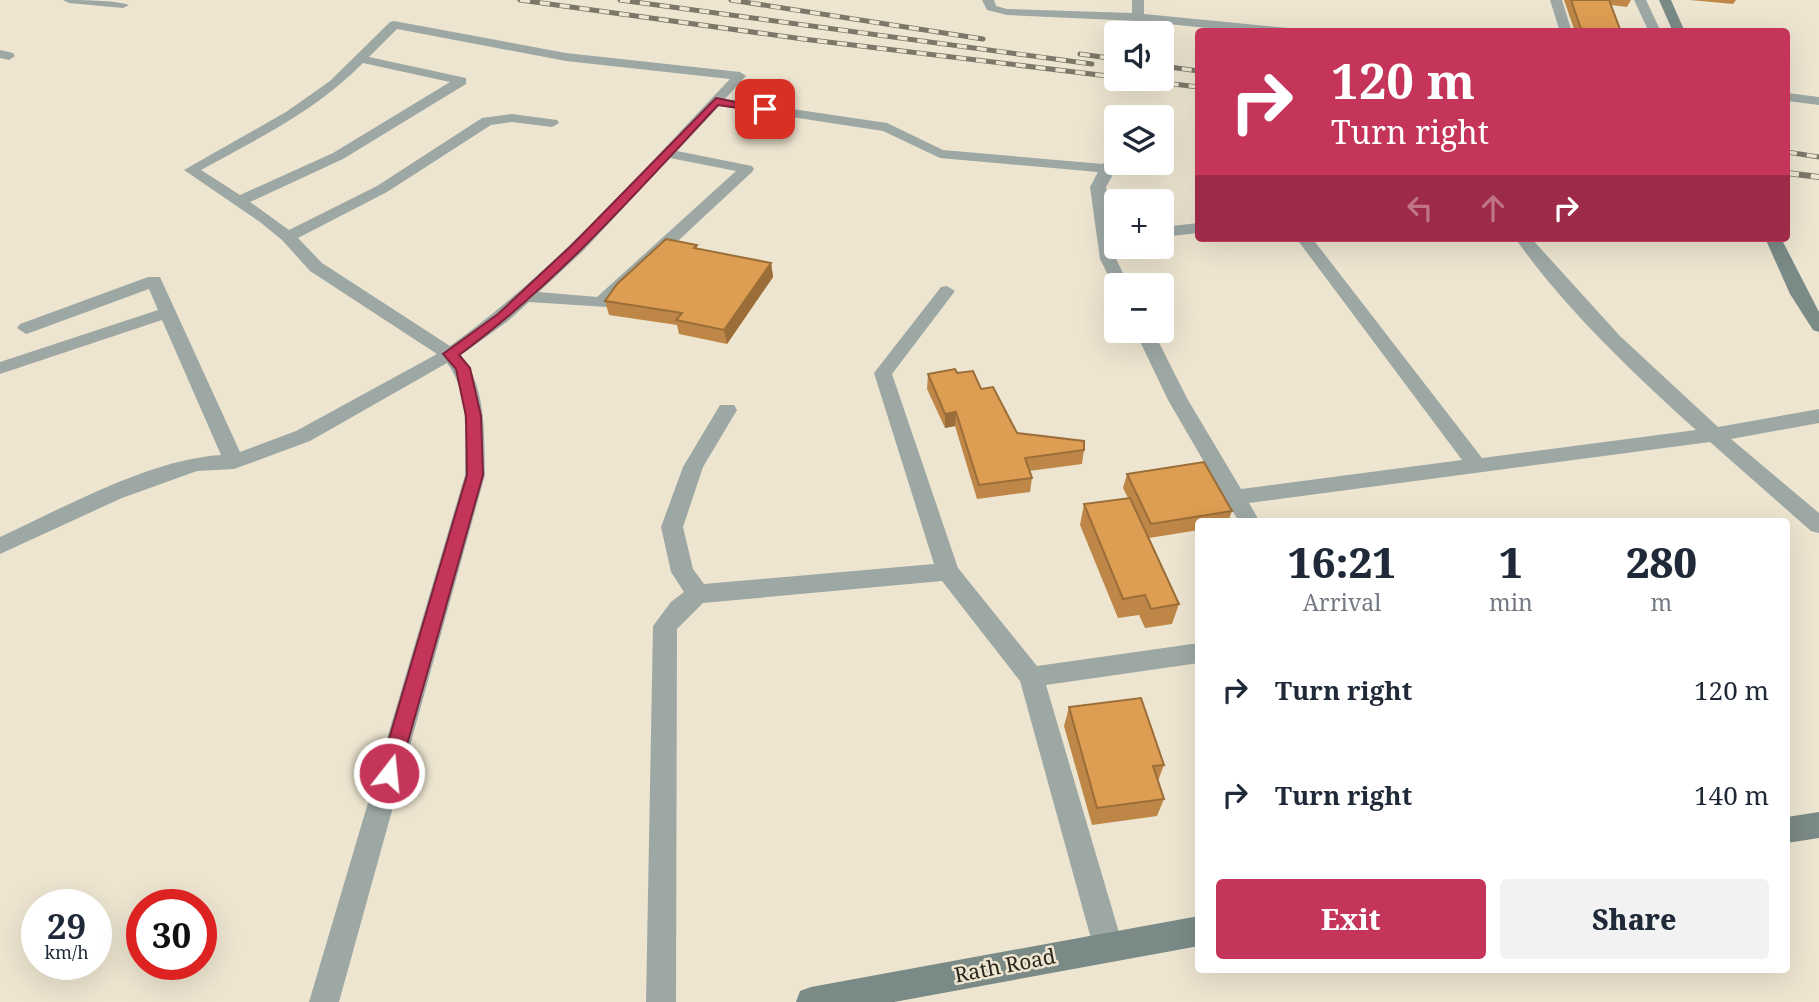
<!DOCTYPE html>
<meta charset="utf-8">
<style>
body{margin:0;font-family:"Noto Serif",serif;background:#f2f2f3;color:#1f2937;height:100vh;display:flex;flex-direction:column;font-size:26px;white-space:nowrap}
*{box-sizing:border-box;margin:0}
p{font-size:23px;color:#747a83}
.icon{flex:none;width:38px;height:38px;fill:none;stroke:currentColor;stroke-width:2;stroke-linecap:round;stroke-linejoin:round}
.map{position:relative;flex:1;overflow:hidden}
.side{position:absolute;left:1195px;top:518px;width:595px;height:455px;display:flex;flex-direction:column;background:#fff;border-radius:7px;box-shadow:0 7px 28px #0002}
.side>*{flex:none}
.hud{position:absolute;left:1195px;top:28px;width:595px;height:214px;border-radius:7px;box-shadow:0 7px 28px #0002;background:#c53559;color:#fff;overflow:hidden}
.buttons{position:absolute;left:1104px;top:21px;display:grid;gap:14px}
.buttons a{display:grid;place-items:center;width:70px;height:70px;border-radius:7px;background:#fff;box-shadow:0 7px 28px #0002;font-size:35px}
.speed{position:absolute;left:21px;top:889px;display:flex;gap:14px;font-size:35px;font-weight:700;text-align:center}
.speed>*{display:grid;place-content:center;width:91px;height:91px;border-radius:50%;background:#fff;box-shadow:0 7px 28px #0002;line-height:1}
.speed small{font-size:18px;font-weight:400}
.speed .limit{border:10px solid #d22;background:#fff;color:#111}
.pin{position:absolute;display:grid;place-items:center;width:60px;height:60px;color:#fff;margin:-30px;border-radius:14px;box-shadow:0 4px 10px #0006}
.me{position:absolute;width:77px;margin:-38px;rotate:16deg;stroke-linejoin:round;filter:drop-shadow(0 0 5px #0008)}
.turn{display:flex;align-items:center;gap:24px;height:147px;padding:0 21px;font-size:32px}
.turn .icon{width:91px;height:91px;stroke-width:2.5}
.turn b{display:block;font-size:49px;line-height:60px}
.lanes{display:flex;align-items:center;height:66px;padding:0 21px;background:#0003;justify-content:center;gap:35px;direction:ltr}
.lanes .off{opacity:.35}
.eta{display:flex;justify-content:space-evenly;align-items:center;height:119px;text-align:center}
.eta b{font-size:42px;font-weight:800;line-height:49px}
.action{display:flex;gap:14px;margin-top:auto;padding:14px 21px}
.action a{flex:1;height:80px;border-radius:7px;background:#c53559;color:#fff;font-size:28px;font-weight:800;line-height:80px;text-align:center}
.action a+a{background:#f2f2f3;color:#1f2937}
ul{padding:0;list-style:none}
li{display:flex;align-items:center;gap:21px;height:105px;padding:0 21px}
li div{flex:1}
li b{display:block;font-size:26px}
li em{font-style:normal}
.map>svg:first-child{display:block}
</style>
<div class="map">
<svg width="1819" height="1002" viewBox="0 0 1819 1002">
<rect width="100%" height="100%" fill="#ede5d0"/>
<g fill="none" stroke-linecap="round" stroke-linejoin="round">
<!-- street -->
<g fill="#9da8a5" fill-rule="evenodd">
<path d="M63 0C82 0 113 0 129 5L123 8 69 3Z"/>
<path d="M982 0H994L996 6 1007 9 1132 13V0H1144V14L1288 28 1294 32H1247L1138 21 1007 15 987 10Z"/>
<path d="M1550 0H1562L1572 32H1560Z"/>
<path d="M1634 0H1646L1661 32H1649Z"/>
<path d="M394 21 566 53 740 72 746 76 725 99 887 123 943 150 1103 164 1111 149 1116 148V169L1106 187 1116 259 1129 285H1116L1115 289 1100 259 1090 187 1098 172 940 158 883 131 719 106 677 151 752 166 754 169 752 172 607 307 529 302 508 321 461 355C487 389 484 434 485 475L339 1002H309L465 475C465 439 470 393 447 363L310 441 234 469 197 471 122 498 0 554V537C65 507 151 459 221 455L162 320 0 374V362L158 310 149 289 32 332 26 334 17 328 20 324 148 277H160L240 452 296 431 437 354 310 271 282 240 260 222 184 170 286 112 330 81 390 22ZM397 29 566 61 730 79C641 172 555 271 450 346L322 263 298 238 387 192 491 125 512 122 552 127 559 123 557 120 512 114 482 118 377 186 289 230 250 202 343 159 466 84V78L369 57ZM363 63 450 82 333 153 240 195 201 170C259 138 317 110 363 63ZM670 158 736 171 597 297 539 292 583 251Z"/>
<path d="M0 50 13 53 15 56 9 60 0 58Z"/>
<path d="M1787 93 1819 97V105L1787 101Z"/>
<path d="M1199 223V233L1162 237V227Z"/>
<path d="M1296 238H1312L1482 458 1696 430C1632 372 1565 309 1515 238H1531L1620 336 1718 427 1819 409V423L1731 439 1819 513V533L1811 531 1710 442 1249 503 1260 522H1239L1168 400 1135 331H1153L1188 400 1241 489 1462 460Z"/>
<path d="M947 286 955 291 892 374 958 568 1037 666 1199 643V663L1046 685 1123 946 1118 956 1108 961 1098 956 1093 946 1020 681 942 581 703 603 677 629 676 1002H646L653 626 671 602 684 592 671 572 661 527 683 467 720 405H734L737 410 703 467 683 527 693 569 704 584 934 564 874 373 941 287Z"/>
</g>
<!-- secondary -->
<g fill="#7a8a86" fill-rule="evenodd">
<path d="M1659 0H1671L1685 32H1673Z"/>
<path d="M1765 238H1781L1819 312V332L1813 330 1790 294Z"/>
<path d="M1819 812V838L1787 843V817Z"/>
<path d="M1199 916V946L894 1002H796L800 991 811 987Z"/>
</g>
<defs>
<g id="rail-far1">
<path d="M520 0 803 39 1116 77"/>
<path d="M620 0 1092 64"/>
<path d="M731 0 983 39"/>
<path d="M1080 54 1116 59"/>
<path d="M1162 66 1199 71"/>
<path d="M1129 79 1199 87"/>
<path d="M1787 152 1819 157"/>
</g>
<path id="rail" d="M1787 173 1819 177"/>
</defs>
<!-- rail-far1 casing -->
<use href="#rail-far1" stroke="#7c7769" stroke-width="5"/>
<!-- rail casing -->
<use href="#rail" stroke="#7c7769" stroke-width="6"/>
<!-- rail-far1 -->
<use href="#rail-far1" stroke="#ede5d0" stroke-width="3.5" stroke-dasharray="10" stroke-linecap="butt"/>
<!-- rail -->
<use href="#rail" stroke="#ede5d0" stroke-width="4.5" stroke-dasharray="12" stroke-linecap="butt"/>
</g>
<!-- wall -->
<g fill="#be8747">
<path d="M1564 0H1631L1627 7 1611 5 1621 32H1575Z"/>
<path d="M1690 0H1736L1733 4Z"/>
<path d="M697 245V249L771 263 773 277 727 344 679 334 677 325 609 315 605 301Z"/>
<path d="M957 373 981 389 1017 433 1084 450 1082 464 1029 471 1032 478 1030 492 977 499 955 426 945 428 927 389 928 374Z"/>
<path d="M1127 474 1232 511 1228 522H1199V530L1149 538 1179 604 1172 624 1145 628 1139 615 1118 618 1080 525 1084 504 1128 498 1123 488Z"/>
<path d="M1069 707 1164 765 1158 781 1164 799 1157 816 1092 825 1064 726Z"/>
</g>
<!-- shaded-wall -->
<g fill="#9b6e39">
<path d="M771 263 773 277 727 344 724 330Z"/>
<path d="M956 412 955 426 945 428V414Z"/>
</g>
<!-- building -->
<g fill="#dd9d52" stroke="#9b6e39" stroke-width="2">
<path d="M1571 0H1609L1621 32H1582Z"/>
<path d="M666 239 697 245 694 248 771 263 724 330 676 320 682 313 605 301 617 284Z"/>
<path d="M955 369 957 373 973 371 981 389 993 387 1017 433 1084 441V450L1025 458 1032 478 979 485 956 412 945 414 928 374Z"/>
<path d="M1204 462 1232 511 1151 524 1127 474Z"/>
<path d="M1130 498 1179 604 1151 609 1145 595 1123 599 1084 504Z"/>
<path d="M1141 698 1164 765 1153 766 1164 799 1097 808 1069 707Z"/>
</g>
<!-- route -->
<path fill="#c53559" stroke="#80223a" stroke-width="2" d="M716 98 770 109 765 112 718 105C636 193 556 284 459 355L470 368 481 416 483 475 399 773 396 779 389 782 382 779 379 773 467 475 466 416 456 369 443 354 498 314 572 245Z"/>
<g text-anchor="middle" stroke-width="5" stroke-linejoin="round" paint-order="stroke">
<!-- near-street labels -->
<g font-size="21" fill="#29261e" stroke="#ede5d0">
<text transform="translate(1005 966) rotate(-11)" y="7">Rath Road</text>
</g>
</g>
</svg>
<div class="buttons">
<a><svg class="icon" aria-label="sound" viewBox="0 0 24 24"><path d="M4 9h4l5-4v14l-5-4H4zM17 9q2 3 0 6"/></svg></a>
<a><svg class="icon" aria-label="layers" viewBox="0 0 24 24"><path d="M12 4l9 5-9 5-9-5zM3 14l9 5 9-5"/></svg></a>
<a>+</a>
<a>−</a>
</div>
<div class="speed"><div>29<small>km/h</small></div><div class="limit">30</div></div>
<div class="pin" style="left:765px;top:109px;background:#d93025"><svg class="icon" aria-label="arrive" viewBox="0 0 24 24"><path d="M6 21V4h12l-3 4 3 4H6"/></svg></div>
<svg class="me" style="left:389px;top:773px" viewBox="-20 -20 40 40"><circle r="17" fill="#c53559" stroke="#fff" stroke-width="3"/><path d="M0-11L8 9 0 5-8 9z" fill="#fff"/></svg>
<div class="hud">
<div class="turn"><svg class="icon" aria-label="right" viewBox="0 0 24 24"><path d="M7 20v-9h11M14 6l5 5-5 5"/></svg><div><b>120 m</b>Turn right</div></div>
<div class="lanes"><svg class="icon off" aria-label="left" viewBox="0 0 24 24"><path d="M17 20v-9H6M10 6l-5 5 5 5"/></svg><svg class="icon off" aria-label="ahead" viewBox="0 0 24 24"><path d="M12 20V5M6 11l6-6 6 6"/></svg><svg class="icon" aria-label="right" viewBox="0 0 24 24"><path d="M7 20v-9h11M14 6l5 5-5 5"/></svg></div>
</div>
<section class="side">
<div class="eta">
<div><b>16:21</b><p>Arrival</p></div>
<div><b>1</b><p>min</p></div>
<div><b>280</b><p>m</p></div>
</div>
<ul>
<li><svg class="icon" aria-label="right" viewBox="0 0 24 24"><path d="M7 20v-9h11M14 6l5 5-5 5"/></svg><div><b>Turn right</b></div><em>120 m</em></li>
<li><svg class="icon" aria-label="right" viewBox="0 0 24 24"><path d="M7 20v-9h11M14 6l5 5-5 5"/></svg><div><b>Turn right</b></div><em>140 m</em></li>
</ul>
<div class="action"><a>Exit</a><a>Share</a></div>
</section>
</div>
